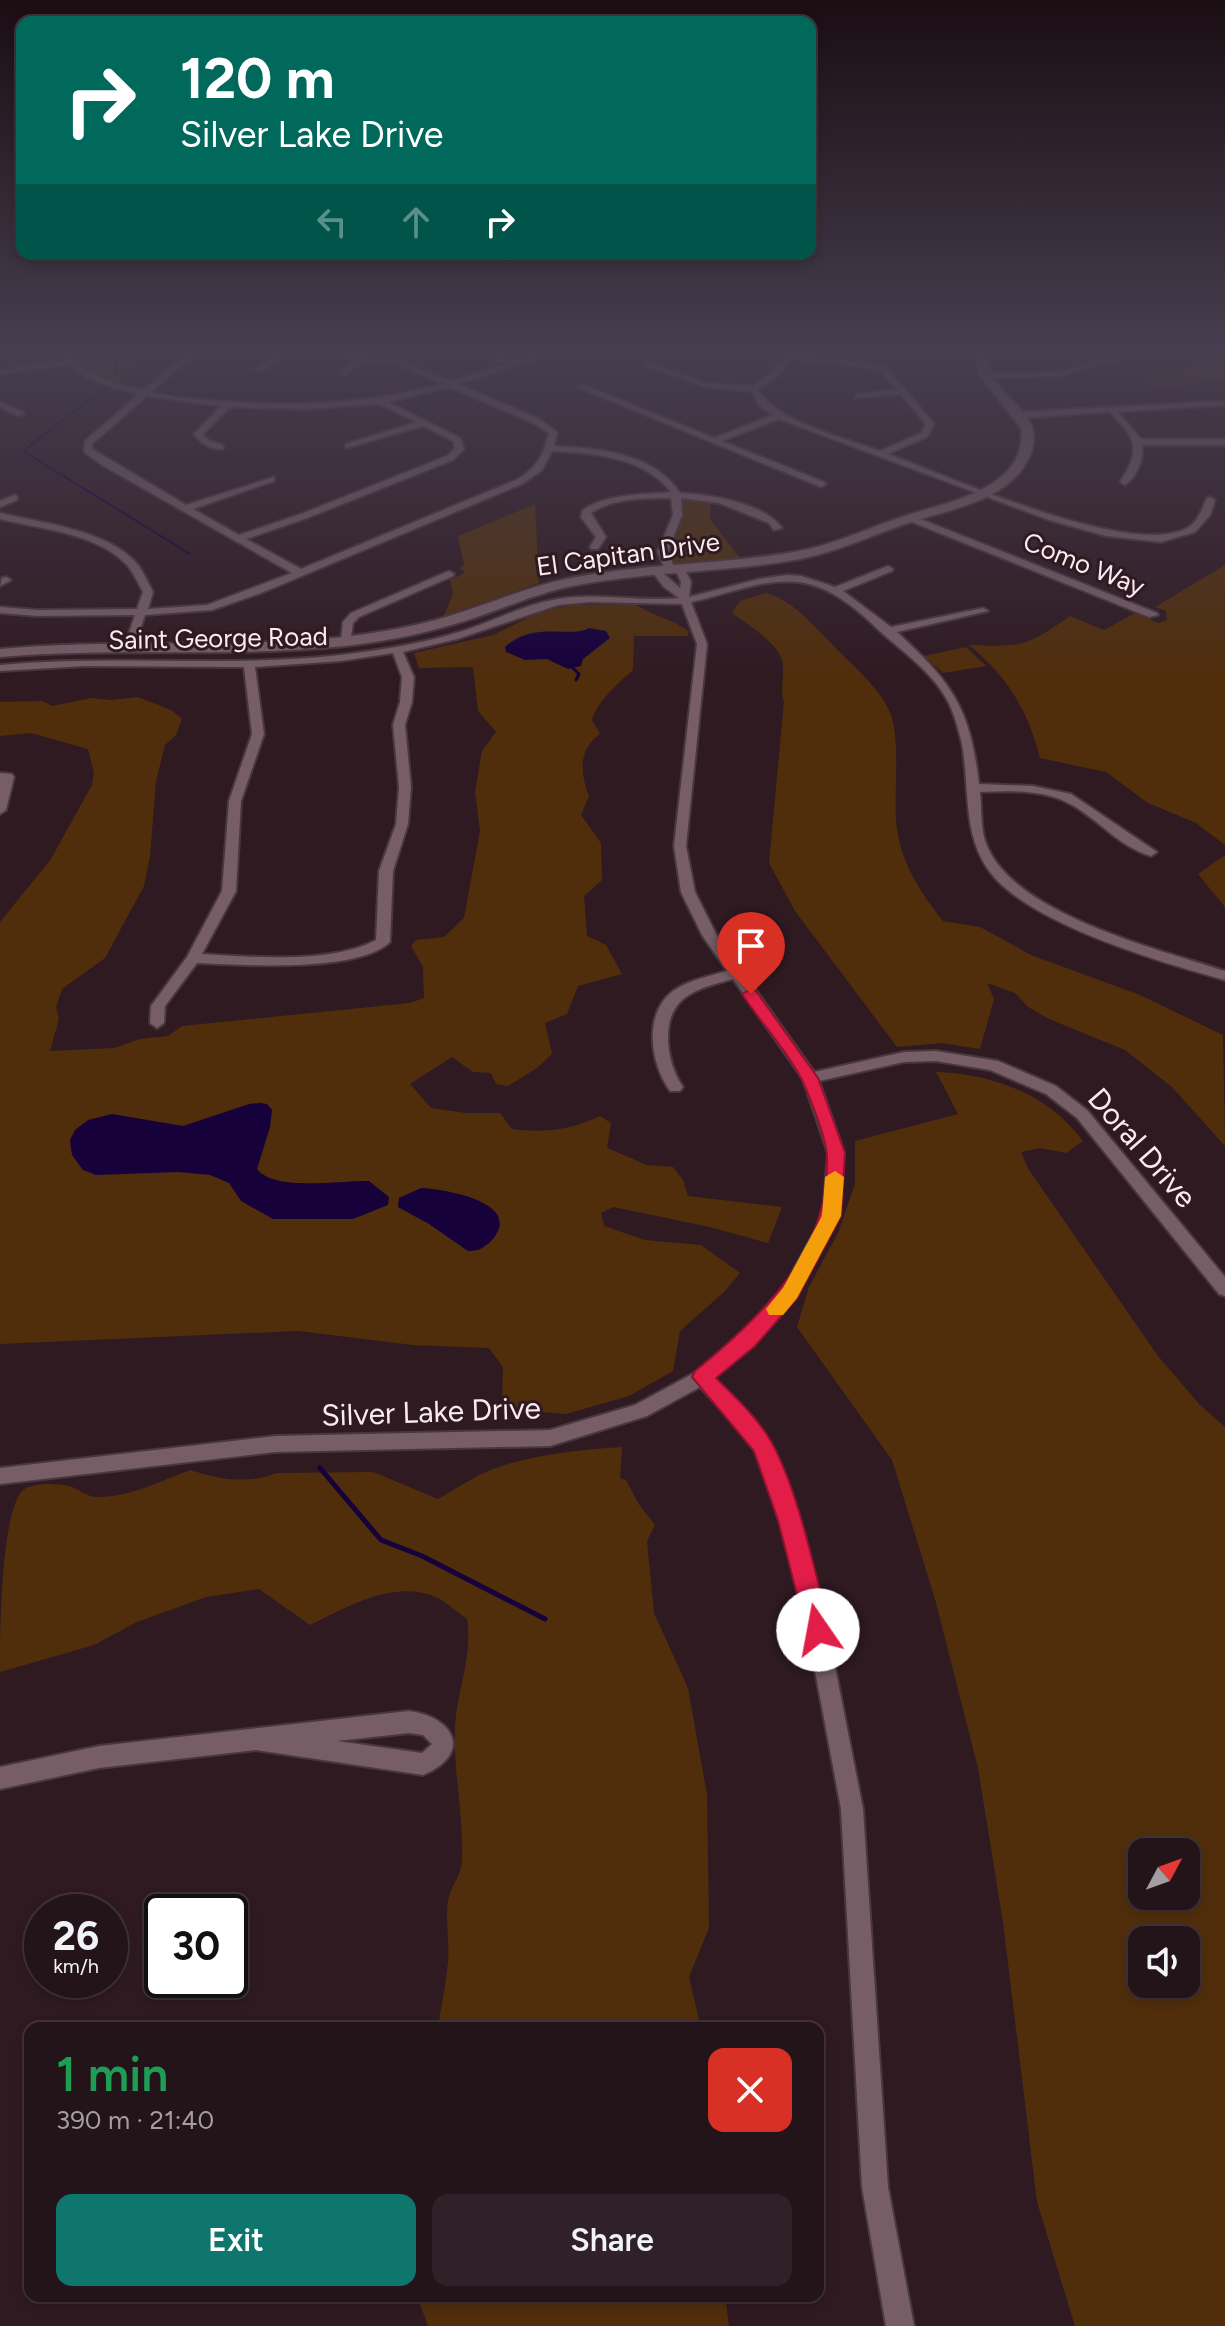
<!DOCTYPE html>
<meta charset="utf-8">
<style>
body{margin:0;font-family:Figtree,sans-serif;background:#2f2127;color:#f1f3f6;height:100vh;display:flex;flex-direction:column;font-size:30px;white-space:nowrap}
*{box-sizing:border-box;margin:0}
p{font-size:26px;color:#a39ea2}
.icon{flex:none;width:44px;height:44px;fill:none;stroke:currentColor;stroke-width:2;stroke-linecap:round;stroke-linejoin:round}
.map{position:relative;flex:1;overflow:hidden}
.panel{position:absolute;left:24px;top:2022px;width:800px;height:280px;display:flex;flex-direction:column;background:#23141a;border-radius:16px;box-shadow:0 4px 12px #0003,0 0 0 2px #403339}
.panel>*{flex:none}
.banner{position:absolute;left:16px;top:16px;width:800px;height:244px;border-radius:16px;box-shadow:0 4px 12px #0003,0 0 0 2px #403339;background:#00695c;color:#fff;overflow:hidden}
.needle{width:52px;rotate:49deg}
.fabs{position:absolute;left:1128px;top:1838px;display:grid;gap:16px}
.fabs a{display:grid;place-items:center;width:72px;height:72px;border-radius:16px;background:#23141a;box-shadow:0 4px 12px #0003,0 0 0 2px #403339;font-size:40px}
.speed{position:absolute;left:24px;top:1894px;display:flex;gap:16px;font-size:40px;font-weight:700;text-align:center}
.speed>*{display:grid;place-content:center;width:104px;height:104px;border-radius:50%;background:#23141a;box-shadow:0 4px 12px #0003,0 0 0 2px #403339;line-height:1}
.speed small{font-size:20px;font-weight:400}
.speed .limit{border:4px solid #111;border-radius:12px;background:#fff;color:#111}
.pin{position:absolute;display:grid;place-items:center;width:68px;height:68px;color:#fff;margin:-82px -34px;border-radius:50% 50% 50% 0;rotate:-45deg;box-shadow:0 0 8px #0007}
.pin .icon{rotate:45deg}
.me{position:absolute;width:88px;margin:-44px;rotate:348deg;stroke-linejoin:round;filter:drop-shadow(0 0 6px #0008)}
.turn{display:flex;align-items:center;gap:28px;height:168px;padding:0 32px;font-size:36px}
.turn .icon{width:104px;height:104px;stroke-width:2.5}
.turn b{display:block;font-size:56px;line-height:68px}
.lanes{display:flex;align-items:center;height:76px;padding:0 32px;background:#0003;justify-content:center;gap:40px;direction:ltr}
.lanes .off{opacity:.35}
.round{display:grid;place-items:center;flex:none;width:84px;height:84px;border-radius:16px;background:#2f2127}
.headline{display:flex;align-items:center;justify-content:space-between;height:136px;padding:0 32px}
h1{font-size:48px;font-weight:600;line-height:60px;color:#1e9e55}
.action{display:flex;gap:16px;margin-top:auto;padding:16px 32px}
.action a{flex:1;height:92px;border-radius:16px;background:#0f766e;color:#fff;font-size:32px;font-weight:600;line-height:92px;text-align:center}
.action a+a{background:#2f2127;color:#f1f3f6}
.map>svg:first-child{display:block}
</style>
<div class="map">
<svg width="1225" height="2326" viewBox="0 0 1225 2326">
<rect width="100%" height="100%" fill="#2f1a22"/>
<!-- green -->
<g fill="#502e0c" fill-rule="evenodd">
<path d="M68 349H141L118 382 81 365Z"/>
<path d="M1225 354V378C1201 381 1161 393 1139 381L1219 359 1216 357Z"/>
<path d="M676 497 711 498 710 519 744 563 670 570 663 551 678 511Z"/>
<path d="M535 504 539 583 444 616 453 593 450 580 465 573 460 568 464 565 458 536Z"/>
<path d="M1225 565V845L1196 823 1148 803 1106 772 1040 758C1028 710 1007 676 969 645 1022 647 1026 647 1070 616L1104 630 1135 613 1158 623 1167 620 1166 611 1155 607Z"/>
<path d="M766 593C792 600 809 621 828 640 849 663 873 680 888 708 903 736 892 797 897 829 902 865 921 893 943 921L980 927 1031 955 1140 995 1223 1035 1225 1146 1172 1087 1125 1050 1049 1019 1028 1007 1015 993 987 983 994 999 980 1049 942 1043 897 1047 795 911 769 863 784 702C780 688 784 679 783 665 781 643 746 624 732 613L740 601Z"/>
<path d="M635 604C652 616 676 620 689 632L687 636H634L633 670C618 683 597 702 592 720L600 734C578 749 580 774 589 796L581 815 601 843 602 880 584 896 587 936 606 945 622 974 578 986 567 1014 545 1023 552 1054 537 1068 508 1086 496 1084 491 1073 473 1072 452 1057 410 1084 431 1108 465 1113H500L512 1129C544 1133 571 1130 600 1116L611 1123 607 1148 647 1165 673 1167 683 1180 688 1196 782 1207 768 1243 710 1227 613 1207 601 1213 604 1226 645 1240 701 1245 740 1273 725 1291 680 1331 673 1371 629 1396 566 1414 505 1409 502 1404 503 1367 489 1348 413 1345 298 1331 0 1344V922L51 859 92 785 94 773 88 749 31 733 0 736V702L42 701 52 706 92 698 111 700 138 697 171 710 182 719 176 735 165 745 156 781 150 856 144 886 105 958 62 989 56 1007 59 1019 50 1051 114 1048 140 1039 168 1036 182 1026 410 1003 424 998 423 967 411 946 416 940 444 937 464 918 480 831 475 792 482 751 496 732 478 711 473 667 419 668 414 653 493 635 542 611 572 605Z"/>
<path d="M966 647 986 666 943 673 924 656Z"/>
<path d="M1225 855V907L1198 874Z"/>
<path d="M936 1072C993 1074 1048 1094 1083 1141L1066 1153 1040 1148 1021 1152 1029 1170 1158 1356 1200 1405 1225 1427V2326H1075L1037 2202 1003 1922 978 1768 935 1599 892 1460 797 1327 809 1287 838 1233 855 1184V1141L958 1114ZM1142 1852H1186V1896H1142ZM1142 1940H1186V1984H1142Z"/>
<path d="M622 1447 620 1478 626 1480 638 1503 655 1525 647 1541 654 1613 688 1688 707 1795 709 1928 689 1977 701 2028H438C441 2006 446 1984 448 1962 450 1942 445 1920 448 1901 450 1887 462 1875 462 1860 464 1815 453 1771 455 1727 457 1689 473 1658 467 1619 457 1612 446 1602 436 1597 393 1579 347 1607 310 1625L259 1589 206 1597 137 1622 94 1645 0 1672C0 1640 0 1501 26 1488 36 1483 58 1483 69 1486 79 1489 87 1497 97 1497 132 1497 159 1481 191 1470 218 1480 249 1484 277 1473L373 1472 438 1499C456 1489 474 1476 493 1469 535 1454 578 1450 622 1447Z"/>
<path d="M417 2296H725L729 2326H428Z"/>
</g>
<!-- water -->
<g fill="#16013b">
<path d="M589 628 606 631 610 638 583 659 581 666 568 669 547 659 525 660 506 652 505 647C534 620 570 639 589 628Z"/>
<path d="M260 1103 267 1104 272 1110 270 1127 257 1169C274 1192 343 1180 369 1181L389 1197 388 1205 353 1219H273L241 1201 229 1183 210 1175 178 1172 96 1175 83 1170 72 1155 70 1140 75 1130 88 1120 112 1114 183 1126 249 1104Z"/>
<path d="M421 1188C445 1189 528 1203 490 1242 482 1249 478 1251 468 1251L429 1224 398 1207 399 1198Z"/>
</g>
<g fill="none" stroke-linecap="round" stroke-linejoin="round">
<!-- stream-far2 -->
<g stroke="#16013b" stroke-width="2">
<path d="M115 373 117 360 126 349"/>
<path d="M101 391 23 451 190 554"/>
</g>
<!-- stream-far1 -->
<path stroke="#16013b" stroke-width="3" d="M572 667 579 674 576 680"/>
<!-- stream -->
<path stroke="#16013b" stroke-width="5" d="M320 1468 381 1540 422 1556 545 1619"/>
<defs>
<g id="street">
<path d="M55 349H63L82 368 116 384 144 390 191 349H200L151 392C177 399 204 400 230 402 303 407 372 403 442 384L399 365 362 360 344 376 340 374 354 359 290 350 261 372 254 370 281 349H310L401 361 450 381 506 364 475 349H485L514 361 553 349H565L458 384 539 419 557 432 554 446C598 448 654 453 680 493 709 494 764 503 782 528L774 530 769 523 719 503 681 498 682 515 668 551 675 570 670 573 665 570 658 551 673 515 671 498C645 498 613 498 591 513L606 537 598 549H592L590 547 596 537 581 517 583 510C608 493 642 495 671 492 644 457 594 453 552 451L542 470 522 484 261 593 212 610 145 615 135 645 130 648 125 645 135 615 38 616 0 613V607L38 610 137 609 143 592C138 583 134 573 127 565 97 533 41 529 0 519V513C41 523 110 530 138 565 144 573 148 583 153 592L148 609 207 605 292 573 102 465 84 452 85 441 139 394C115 388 86 382 69 364L0 374V370L65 360ZM449 387 533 423 549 433C544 455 536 469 516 480L301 569 246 539 307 518 453 460 464 449 460 438 388 402ZM147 396 221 406 194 434C202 444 210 450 223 449V445L209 441 203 434 230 407 308 409 379 404 417 422 346 444V448L423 426 453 441 455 448 447 456 301 514 239 535 193 509 274 481V477L186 505 92 449V444Z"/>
<path d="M790 349H798L794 354 873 364 887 368 934 424 927 437 888 454C948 476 1131 559 1187 528 1198 522 1202 509 1207 498L1210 497 1215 500 1210 515 1195 532 1161 542 1106 536 1049 520 779 419 722 441 824 482 826 484 821 487 577 387 584 385 714 438 773 415 759 405 751 391 705 387 646 366V362L706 383 752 386 773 371ZM791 359 872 368 881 372 897 390 857 394 854 398 900 394 926 424 921 433 880 451C845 438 777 422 758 390L779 375Z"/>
<path d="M1141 349H1153L1060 376 984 378 980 376 984 374 1060 372Z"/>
<path d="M1225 401V405L1118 412 1141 439H1225V445H1142C1144 459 1137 477 1125 485L1120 482C1142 449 1136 439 1110 412L1021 418 1017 415 1021 412Z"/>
<path d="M0 402 23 412 24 414 17 416 0 407Z"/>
<path d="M14 495 17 496V500L0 507V501Z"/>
<path d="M910 515 1157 613 1158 615 1149 617 907 520V516Z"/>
<path d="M888 566 893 569 892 571 843 591 891 627 983 608 988 611 897 632C952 683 970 707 979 784L1033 786 1071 794 1157 852 1151 856C1120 847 1100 821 1072 805 1045 789 1010 791 980 792 982 809 980 830 987 846 1016 915 1159 949 1225 971V980C1163 963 1029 924 990 872 962 835 970 788 962 744 958 728 954 712 946 698 931 672 905 653 883 634 861 613 833 586 798 582 762 578 726 595 691 602L707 644 686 846 695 892 716 934 814 1072 904 1052 936 1051 998 1061 1056 1086 1087 1110 1225 1277V1296L1219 1294 1077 1118 1046 1094 990 1070 936 1061 904 1062 819 1081 844 1153 839 1216 796 1298 754 1345 714 1378 740 1404 772 1447 799 1520 822 1601 863 1809 888 2187 914 2326H886L862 2187 841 1809 802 1601 779 1520 755 1451 726 1414 700 1387 647 1416 550 1446 275 1452 0 1484V1468L275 1436 550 1430 635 1405 696 1372 742 1335 784 1288 823 1216 828 1153 803 1079 733 979C696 989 667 996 668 1040 669 1058 673 1072 683 1087L680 1091H670C650 1063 643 1014 673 991 689 980 709 976 727 971L702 935 681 892 674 846 697 644 682 604 590 602 558 605 457 639 403 652 414 677 412 702 405 725 411 787 408 824 393 871 390 942C358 973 241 965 197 963L165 1006 164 1023 157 1028 150 1023 151 1006 187 957 222 891 229 801 252 734 244 667 85 666 0 671V665C113 654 227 668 340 655 383 650 425 643 466 630 496 620 526 604 558 599 598 592 639 602 679 598L664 587 653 573 652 571 657 568 680 588 681 582 675 569 684 567 691 582 689 597 759 579 787 575 801 576 835 587ZM393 653 402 677 400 702 393 725 399 787 396 824 379 871 376 940C331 964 252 957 202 954L236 891 241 801 264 734 255 667 341 661Z"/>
<path d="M449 571 454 574 453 576 359 617 353 623 350 643 341 641 343 622 351 613Z"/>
<path d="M2 578 6 577 11 580 0 586Z"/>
<path d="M0 773 12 774 14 777 6 810 0 814Z"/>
<path d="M409 1711C455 1717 473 1754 423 1775L256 1750 99 1768 0 1789V1767L99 1746ZM409 1733 423 1735 432 1744 422 1753 337 1741Z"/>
</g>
<path id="secondary" d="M977 349H987C983 398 1048 407 1031 453 1014 497 961 507 921 519 880 531 842 551 800 559 725 573 648 571 572 586 538 593 507 607 474 618 432 632 388 641 345 646 230 658 115 647 0 657V649C115 638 230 649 344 637 384 632 424 625 462 612 499 600 534 585 571 578 647 563 724 565 799 551 837 544 872 526 908 515 951 501 1028 488 1021 428L978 373Z"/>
</defs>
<!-- street casing -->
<use href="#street" stroke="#48383d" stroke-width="4"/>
<!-- secondary casing -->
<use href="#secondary" stroke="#48383d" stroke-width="4"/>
<!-- street -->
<use href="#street" fill="#765d66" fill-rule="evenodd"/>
<!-- secondary -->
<use href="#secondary" fill="#765d66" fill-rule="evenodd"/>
</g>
<!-- sky -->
<linearGradient id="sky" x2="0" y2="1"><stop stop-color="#1a0e13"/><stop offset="0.52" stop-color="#473e4f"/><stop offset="1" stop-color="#473e4f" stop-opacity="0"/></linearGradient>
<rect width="1225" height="675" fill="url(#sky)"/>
<!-- route -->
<path fill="#e11d48" stroke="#92132f" stroke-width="2" d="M751 989 756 991 818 1078 845 1153 841 1216 797 1298 755 1346 716 1378C735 1397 758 1418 772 1443 799 1493 815 1573 830 1630L826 1638 818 1641 810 1638 806 1630 778 1520 754 1451 692 1377 695 1371C763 1316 831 1250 827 1156 826 1138 810 1097 802 1080 787 1050 761 1023 742 994Z"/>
<!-- slow -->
<path fill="#f59e0b" d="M835 1171 844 1177 841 1216 797 1298 783 1315H769L766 1309 783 1288 822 1216 825 1177Z"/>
<g text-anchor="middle" stroke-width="6" stroke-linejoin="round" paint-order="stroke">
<!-- far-street labels -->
<g font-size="26" fill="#faebf0" stroke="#2f1a22">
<text transform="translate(628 554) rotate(-8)" y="9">El Capitan Drive</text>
<text transform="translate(1084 564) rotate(22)" y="9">Como Way</text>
<text transform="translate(218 638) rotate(-1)" y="9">Saint George Road</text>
</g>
<!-- street labels -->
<g font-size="30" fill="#faebf0" stroke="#2f1a22">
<text transform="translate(1142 1148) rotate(49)" y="10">Doral Drive</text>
<text transform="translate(431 1412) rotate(-2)" y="10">Silver Lake Drive</text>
</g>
</g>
</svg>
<div class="fabs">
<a><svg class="needle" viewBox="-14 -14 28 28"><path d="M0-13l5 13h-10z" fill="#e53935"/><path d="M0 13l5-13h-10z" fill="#a39ea2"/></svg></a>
<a><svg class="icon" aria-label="sound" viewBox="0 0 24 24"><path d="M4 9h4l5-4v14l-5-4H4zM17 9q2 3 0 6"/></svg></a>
</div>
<div class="speed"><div>26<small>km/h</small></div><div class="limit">30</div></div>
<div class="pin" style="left:751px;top:994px;background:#d93025"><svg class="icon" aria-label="arrive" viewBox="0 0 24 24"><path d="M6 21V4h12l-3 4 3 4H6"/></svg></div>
<svg class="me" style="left:818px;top:1630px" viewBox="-20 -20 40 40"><circle r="19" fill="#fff"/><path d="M0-13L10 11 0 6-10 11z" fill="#e11d48"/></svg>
<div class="banner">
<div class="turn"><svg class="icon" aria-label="right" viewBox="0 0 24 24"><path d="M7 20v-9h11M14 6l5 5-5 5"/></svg><div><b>120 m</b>Silver Lake Drive</div></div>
<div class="lanes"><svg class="icon off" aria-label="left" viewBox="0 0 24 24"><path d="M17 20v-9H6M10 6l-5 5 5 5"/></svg><svg class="icon off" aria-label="ahead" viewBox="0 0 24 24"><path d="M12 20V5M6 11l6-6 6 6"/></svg><svg class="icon" aria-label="right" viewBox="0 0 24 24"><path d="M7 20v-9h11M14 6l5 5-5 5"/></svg></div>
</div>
<section class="panel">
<div class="headline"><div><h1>1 min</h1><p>390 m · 21:40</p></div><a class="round" style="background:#d93025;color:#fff"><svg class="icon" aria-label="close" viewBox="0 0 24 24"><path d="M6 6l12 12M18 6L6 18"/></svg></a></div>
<div class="action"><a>Exit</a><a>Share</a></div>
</section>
</div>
